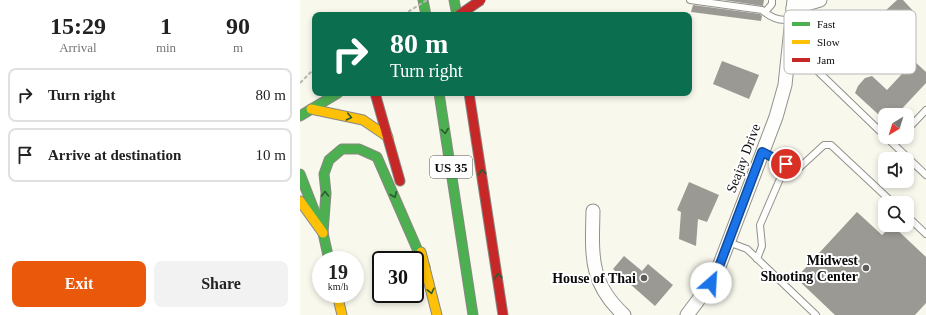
<!DOCTYPE html>
<style>
body{margin:0;font-family:Georgia,serif;background:#f2f2f2;color:#222;height:100vh;display:flex;flex-direction:column;font-size:15px;white-space:nowrap}
*{box-sizing:border-box;margin:0}
p{font-size:13px;color:#767676}
.icon{flex:none;width:22px;height:22px;fill:none;stroke:currentColor;stroke-width:2;stroke-linecap:round;stroke-linejoin:round}
.map{position:relative;flex:1;overflow:hidden}
.drawer{display:flex;flex-direction:column;background:#fff;width:300px}
.drawer>*{flex:none}
.hud{position:absolute;left:12px;top:12px;width:380px;height:84px;border-radius:8px;box-shadow:0 2px 6px #0003;background:#0b6e4f;color:#fff;overflow:hidden}
.needle{width:26px;rotate:218deg}
.fabs{position:absolute;left:578px;top:108px;display:grid;gap:8px}
.fabs a{display:grid;place-items:center;width:36px;height:36px;border-radius:8px;background:#fff;box-shadow:0 2px 6px #0003;font-size:20px}
.speed{position:absolute;left:12px;top:251px;display:flex;gap:8px;font-size:20px;font-weight:700;text-align:center}
.speed>*{display:grid;place-content:center;width:52px;height:52px;border-radius:50%;background:#fff;box-shadow:0 2px 6px #0003;line-height:1}
.speed small{font-size:10px;font-weight:400}
.speed .limit{border:2px solid #111;border-radius:6px;background:#fff;color:#111}
.pin{position:absolute;display:grid;place-items:center;width:34px;height:34px;color:#fff;margin:-17px;border:2px solid #fff;border-radius:50%;box-shadow:0 1px 4px #0007}
.me{position:absolute;width:44px;margin:-22px;rotate:26deg;stroke-linejoin:round;filter:drop-shadow(0 0 3px #0008)}
.turn{display:flex;align-items:center;gap:14px;height:84px;padding:0 12px;font-size:18px}
.turn .icon{width:52px;height:52px;stroke-width:2.5}
.turn b{display:block;font-size:28px;line-height:34px}
.eta{display:flex;justify-content:space-evenly;align-items:center;height:68px;text-align:center}
.eta b{font-size:24px;font-weight:800;line-height:28px}
.cta{display:flex;gap:8px;margin-top:auto;padding:8px 12px}
.cta a{flex:1;height:46px;border-radius:8px;background:#ea580c;color:#fff;font-size:16px;font-weight:800;line-height:46px;text-align:center}
.cta a+a{background:#f2f2f2;color:#222}
ul{padding:0;list-style:none}
li{display:flex;align-items:center;gap:12px;height:54px;margin:0 8px 6px;padding:0 4px;border:2px solid #e0e0e0;border-radius:8px}
li div{flex:1}
li b{display:block;font-size:15px}
li em{font-style:normal}
main{display:flex;flex:1;min-height:0}
.map>svg:first-child{display:block}
</style>
<main>
<section class="drawer">
<div class="eta">
<div><b>15:29</b><p>Arrival</p></div>
<div><b>1</b><p>min</p></div>
<div><b>90</b><p>m</p></div>
</div>
<ul>
<li><svg class="icon" aria-label="right" viewBox="0 0 24 24"><path d="M7 20v-9h11M14 6l5 5-5 5"/></svg><div><b>Turn right</b></div><em>80 m</em></li>
<li><svg class="icon" aria-label="arrive" viewBox="0 0 24 24"><path d="M6 21V4h12l-3 4 3 4H6"/></svg><div><b>Arrive at destination</b></div><em>10 m</em></li>
</ul>
<div class="cta"><a>Exit</a><a>Share</a></div>
</section>
<div class="map">
<svg width="626" height="315" viewBox="0 0 626 315">
<rect width="100%" height="100%" fill="#f9f8ed"/>
<!-- building -->
<g fill="#9b9993">
<path d="M423 0H464L463 6Z"/>
<path d="M597 0H603L616 14 601 28 607 34 595 45 590 39 588 41 572 23Z"/>
<path d="M393 5 460 14 462 16 461 21 391 12Z"/>
<path d="M422 61 459 75 449 99 413 84Z"/>
<path d="M614 61 626 72V83L596 115H579L555 93 558 86 565 78 572 76 587 90Z"/>
<path d="M389 182 419 195 407 222 398 219 396 246 379 239 381 212 377 210Z"/>
<path d="M557 212 582 235 592 225 626 257V303L615 315H535L496 278Z"/>
<path d="M324 256 342 271 348 264 373 285 355 306 313 269Z"/>
</g>
<g fill="none" stroke-linecap="round" stroke-linejoin="round">
<defs>
<g id="lane">
<path d="M390 0 462 10C471 18 480 22 492 19"/>
<path d="M465 12 472 4V0"/>
<path d="M489 48 504 58 585 136"/>
<path d="M607 130 626 110"/>
<path d="M586 137 626 175"/>
<path d="M594 144 601 137"/>
<path d="M462 152 495 169 499 168 524 145H531L593 203"/>
<path d="M607 216 626 234"/>
<path d="M428 242 447 249 516 315"/>
<path d="M457 259 462 246 460 225 486 165"/>
</g>
<g id="street">
<path d="M493 8 520 0"/>
<path d="M293 211C292 255 289 283 324 315"/>
<path d="M387 315 411 283 420 264 476 117 485 85 494 0"/>
</g>
<g id="fast">
<path d="M123 0 126 15"/>
<path d="M154 0 157 15"/>
<path d="M139 93 173 315"/>
<path d="M0 116 38 93"/>
<path d="M0 174 23 233 29 260"/>
<path d="M23 233 26 193 24 174 29 160 42 149H59L77 157 125 267"/>
</g>
<g id="slow">
<path d="M11 109 63 120 88 137"/>
<path d="M0 201 23 233"/>
<path d="M121 252 137 315"/>
<path d="M37 294 42 315"/>
</g>
<g id="jam">
<path d="M75 93 100 181"/>
<path d="M169 93 203 315"/>
</g>
</defs>
<!-- lane casing -->
<use href="#lane" stroke="#92918c" stroke-width="8"/>
<!-- street casing -->
<use href="#street" stroke="#92918c" stroke-width="15"/>
<!-- fast casing -->
<use href="#fast" stroke="#888883" stroke-width="11"/>
<!-- slow casing -->
<use href="#slow" stroke="#888883" stroke-width="11"/>
<!-- jam casing -->
<use href="#jam" stroke="#888883" stroke-width="11"/>
<!-- path -->
<path stroke="#b7b7b5" stroke-width="2" stroke-dasharray="4 2" stroke-linecap="butt" d="M0 83 15 68"/>
<!-- lane -->
<use href="#lane" stroke="#fefefc" stroke-width="6"/>
<!-- street -->
<use href="#street" stroke="#fefefc" stroke-width="13"/>
<!-- fast -->
<use href="#fast" stroke="#4caf50" stroke-width="9"/>
<!-- slow -->
<use href="#slow" stroke="#ffc107" stroke-width="9"/>
<!-- jam -->
<use href="#jam" stroke="#c62828" stroke-width="9"/>
<defs>
<path id="jam-bridge" d="M159 15 181 0"/>
</defs>
<!-- jam-bridge casing -->
<use href="#jam-bridge" stroke="#7f7e7a" stroke-width="11" stroke-linecap="butt"/>
<!-- path-bridge -->
<path stroke="#b7b7b5" stroke-width="2" stroke-dasharray="4 2" stroke-linecap="butt" d="M103 15 127 0"/>
<!-- jam-bridge -->
<use href="#jam-bridge" stroke="#c62828" stroke-width="9"/>
</g>
<!-- one-way arrows -->
<defs><path id="oneway-chevron" d="M-2-3.5L2.5 0L-2 3.5" fill="none" stroke-width="1.6" stroke-linecap="round" stroke-linejoin="round"/></defs>
<g stroke="#2b5c2d">
<use href="#oneway-chevron" transform="translate(49 117) rotate(12)"/>
<use href="#oneway-chevron" transform="translate(145 131) rotate(81)"/>
<use href="#oneway-chevron" transform="translate(182 172) rotate(-99)"/>
<use href="#oneway-chevron" transform="translate(25 194) rotate(-90)"/>
<use href="#oneway-chevron" transform="translate(94 195) rotate(67)"/>
<use href="#oneway-chevron" transform="translate(198 276) rotate(-99)"/>
<use href="#oneway-chevron" transform="translate(131 291) rotate(77)"/>
</g>
<g fill="none" stroke-linecap="round" stroke-linejoin="round">
<defs>
<path id="route" d="M411 283 420 264 462 152 486 164"/>
</defs>
<!-- route casing -->
<use href="#route" stroke="#114b97" stroke-width="10"/>
<!-- route -->
<use href="#route" stroke="#1a73e8" stroke-width="7"/>
</g>
<!-- markers -->
<g fill="#5e5d59" stroke="#fff" stroke-width="1.5">
<circle cx="566" cy="268" r="4"/>
<circle cx="344" cy="278" r="4"/>
</g>
<g text-anchor="middle" stroke-width="4" stroke-linejoin="round" paint-order="stroke">
<!-- shield labels -->
<rect fill="#fff" stroke="#545454" stroke-width="1" x="130" y="156" width="42" height="22" rx="3"/>
<g font-size="13" font-weight="bold" fill="#0a0a0a">
<text x="151" y="172">US 35</text>
</g>
<!-- street labels -->
<g font-size="14" fill="#0a0a0a" stroke="#fff">
<text transform="translate(443 158) rotate(-69)" y="5">Seajay Drive</text>
</g>
<!-- poi labels -->
<g font-size="14" font-weight="bold" fill="#0a0a0a" stroke="#fff" text-anchor="end">
<text x="558" y="265">Midwest<tspan x="558" dy="16">Shooting Center</tspan></text>
<text x="336" y="283">House of Thai</text>
</g>
</g>
<!-- legend -->
<rect x="484" y="10" width="132" height="64" rx="6" fill="#fff" stroke="#b6b6b6" stroke-width="1"/>
<rect x="492" y="22" width="18" height="4" fill="#4caf50"/>
<rect x="492" y="40" width="18" height="4" fill="#ffc107"/>
<rect x="492" y="58" width="18" height="4" fill="#c62828"/>
<g font-size="11" fill="#0a0a0a">
<text x="517" y="28">Fast</text>
<text x="517" y="46">Slow</text>
<text x="517" y="64">Jam</text>
</g>
</svg>
<div class="fabs">
<a><svg class="needle" viewBox="-14 -14 28 28"><path d="M0-13l5 13h-10z" fill="#e53935"/><path d="M0 13l5-13h-10z" fill="#767676"/></svg></a>
<a><svg class="icon" aria-label="sound" viewBox="0 0 24 24"><path d="M4 9h4l5-4v14l-5-4H4zM17 9q2 3 0 6"/></svg></a>
<a><svg class="icon" aria-label="search" viewBox="0 0 24 24"><circle cx="10" cy="10" r="6"/><path d="M15 15l6 6"/></svg></a>
</div>
<div class="speed"><div>19<small>km/h</small></div><div class="limit">30</div></div>
<div class="pin" style="left:486px;top:164px;background:#d93025"><svg class="icon" aria-label="arrive" viewBox="0 0 24 24"><path d="M6 21V4h12l-3 4 3 4H6"/></svg></div>
<svg class="me" style="left:411px;top:283px" viewBox="-20 -20 40 40"><circle r="19" fill="#fff"/><path d="M0-13L10 11 0 6-10 11z" fill="#1a73e8"/></svg>
<div class="hud">
<div class="turn"><svg class="icon" aria-label="right" viewBox="0 0 24 24"><path d="M7 20v-9h11M14 6l5 5-5 5"/></svg><div><b>80 m</b>Turn right</div></div>
</div>
</div>
</main>
